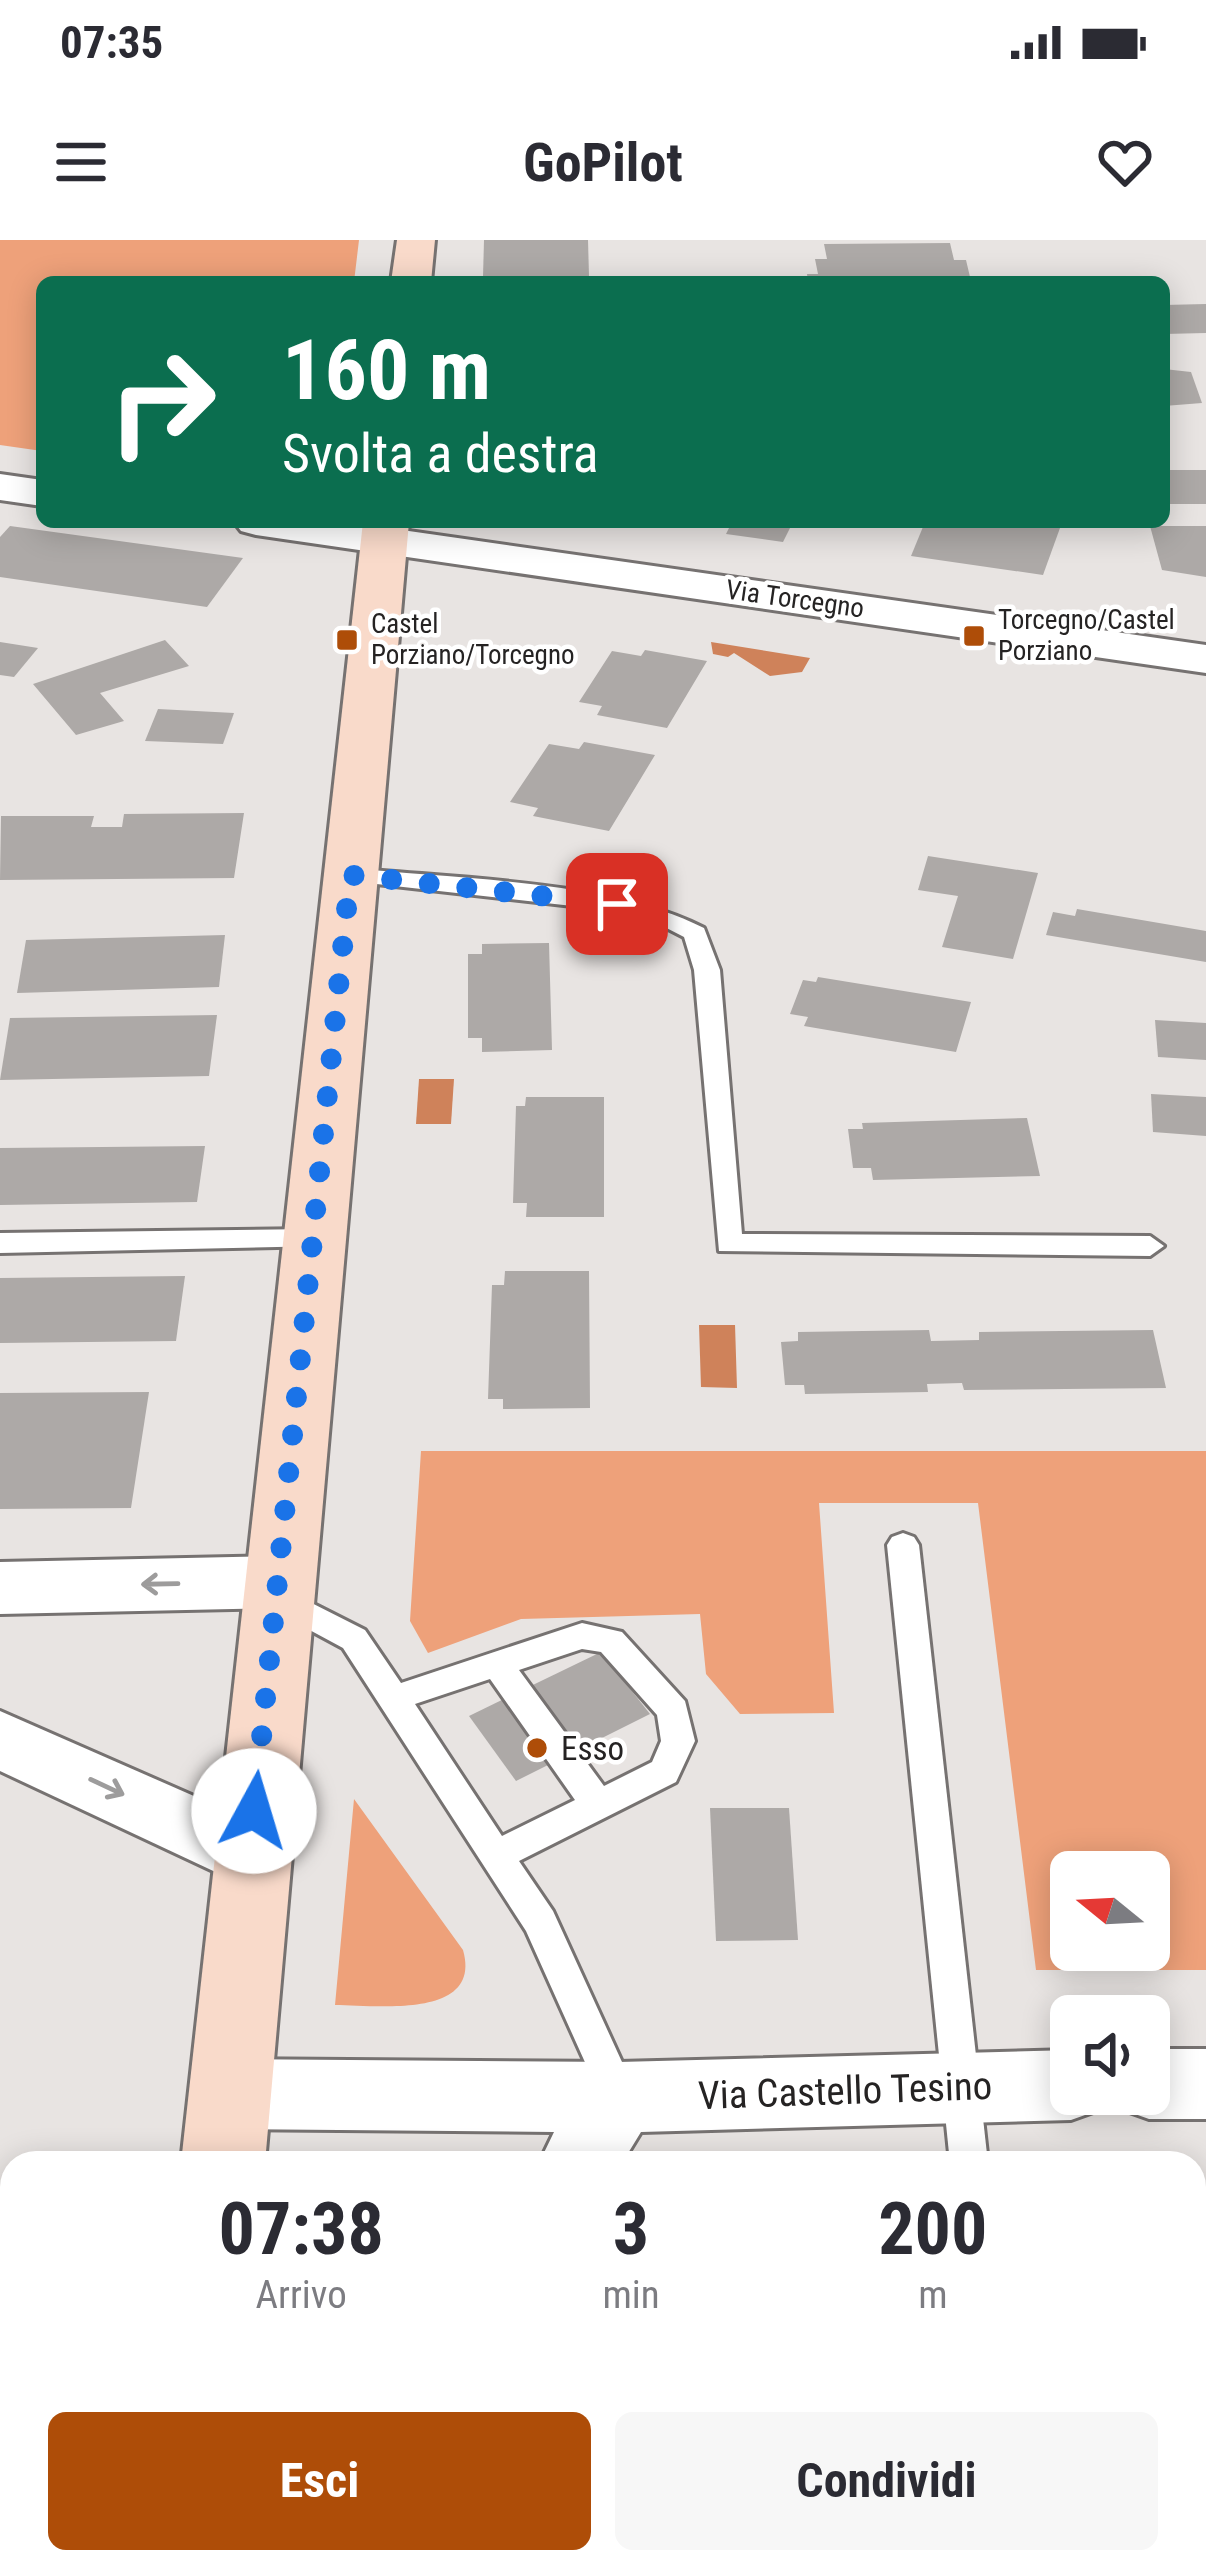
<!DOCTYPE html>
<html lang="it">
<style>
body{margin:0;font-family:"Roboto Condensed",sans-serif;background:#f7f7f7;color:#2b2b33;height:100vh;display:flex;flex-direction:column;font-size:45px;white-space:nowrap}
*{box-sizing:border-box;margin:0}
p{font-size:39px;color:#7c7c81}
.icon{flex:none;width:66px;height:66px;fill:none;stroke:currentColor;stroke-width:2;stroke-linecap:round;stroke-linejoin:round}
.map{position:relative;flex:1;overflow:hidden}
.details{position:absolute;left:0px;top:1911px;width:1206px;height:423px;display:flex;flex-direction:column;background:#fff;border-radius:36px 36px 0 0;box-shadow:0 6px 30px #0003}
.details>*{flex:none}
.top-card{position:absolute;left:36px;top:36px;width:1134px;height:252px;border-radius:18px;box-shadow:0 6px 30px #0003;background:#0b6e4f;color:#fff;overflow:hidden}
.needle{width:78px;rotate:288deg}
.fabs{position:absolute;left:1050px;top:1611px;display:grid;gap:24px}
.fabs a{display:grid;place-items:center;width:120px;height:120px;border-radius:18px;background:#fff;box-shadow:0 6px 30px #0003;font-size:60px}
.pin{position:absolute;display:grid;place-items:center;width:102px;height:102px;color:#fff;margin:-51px;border-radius:24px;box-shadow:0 6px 18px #0006}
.me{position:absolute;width:132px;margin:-66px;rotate:6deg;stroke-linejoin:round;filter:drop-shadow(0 0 9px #0008)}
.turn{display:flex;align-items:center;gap:42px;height:252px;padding:0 48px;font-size:54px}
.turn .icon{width:156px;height:156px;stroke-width:2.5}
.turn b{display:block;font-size:84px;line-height:102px}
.eta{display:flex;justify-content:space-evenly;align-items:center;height:204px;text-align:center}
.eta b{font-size:72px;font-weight:700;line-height:84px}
.action{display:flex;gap:24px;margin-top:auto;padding:24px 48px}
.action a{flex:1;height:138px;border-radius:18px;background:#ae4d08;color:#fff;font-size:48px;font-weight:700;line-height:138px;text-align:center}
.action a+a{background:#f7f7f7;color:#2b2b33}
.status{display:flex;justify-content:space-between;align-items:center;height:84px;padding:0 60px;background:#fff;direction:ltr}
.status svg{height:33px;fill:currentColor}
header{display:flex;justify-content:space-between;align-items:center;height:156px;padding:0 48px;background:#fff;font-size:54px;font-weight:700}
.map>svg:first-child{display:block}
</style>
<div class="status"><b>07:35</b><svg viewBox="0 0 49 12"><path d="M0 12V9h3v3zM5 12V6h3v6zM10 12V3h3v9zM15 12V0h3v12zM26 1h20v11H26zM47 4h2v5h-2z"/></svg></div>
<header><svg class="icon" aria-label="menu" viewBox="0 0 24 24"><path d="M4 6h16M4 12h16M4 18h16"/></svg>GoPilot<svg class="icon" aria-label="heart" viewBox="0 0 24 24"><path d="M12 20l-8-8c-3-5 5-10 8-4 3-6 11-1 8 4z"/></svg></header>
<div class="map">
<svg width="1206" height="2332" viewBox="0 0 1206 2332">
<rect width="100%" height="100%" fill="#e8e4e2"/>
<!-- green -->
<g fill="#eea17a" fill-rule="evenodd">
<path d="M0 0H359L354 42H42V211L0 205Z"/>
<path d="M421 1211H1206V1730H1036L978 1263H819L834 1473 740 1474 706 1434 700 1374 521 1379 428 1413 410 1381ZM1149 1632V1710H1071V1632Z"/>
<path d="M354 1559 463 1710C483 1780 375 1765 335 1765Z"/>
<path d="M1194 1966H1206V2332H1083L1082 2322H1194Z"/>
<path d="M450 2322H882L883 2332H444Z"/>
</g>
<!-- water -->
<g fill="#cf825a">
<path d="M711 402 810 418 802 432 770 436 734 413 728 417 713 414Z"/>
<path d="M419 839H454L451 884H416Z"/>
<path d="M699 1085H735L737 1148 701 1147Z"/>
</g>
<!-- building -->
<g fill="#ada9a7">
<path d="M484 0H588L589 36 483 37Z"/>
<path d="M950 3 954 20H966L970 37 979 36 981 42H808L807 34H818L815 19H827L824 4Z"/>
<path d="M1206 64V93L1164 94V65Z"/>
<path d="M1164 129 1191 132 1202 163 1164 166Z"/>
<rect x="1164" y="230" width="42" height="34"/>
<path d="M732 282H793L783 302 726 294Z"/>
<path d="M925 282H1016L1060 288 1043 335 911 316Z"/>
<path d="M10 286 243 318 207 367 0 337V297Z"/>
<path d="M1150 286H1206V337L1162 330Z"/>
<path d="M165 400 189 426 100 453 124 481 76 495 33 444Z"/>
<path d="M0 402 38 408 14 437 0 435Z"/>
<path d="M645 410 707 421 667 488 597 475 602 466 579 462 612 411 641 416Z"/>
<path d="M158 469 234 473 223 504 145 501Z"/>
<path d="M584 502 655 515 609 591 533 576 538 568 510 562 549 504 579 509Z"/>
<path d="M244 573 234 638 0 640 1 576H94L91 587H122L124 574Z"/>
<path d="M928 616 1038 633 1013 719 942 707 958 656 918 650Z"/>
<path d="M1077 669 1206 691V722L1046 695 1053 672 1075 676Z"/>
<path d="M225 695 219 747 17 753 26 700Z"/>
<path d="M549 703 552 810 482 812V798H468V714H482V704Z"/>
<path d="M818 737 971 762 956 812 804 786 808 777 790 774 803 740 816 742Z"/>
<path d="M217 775 209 836 0 840 10 778Z"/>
<path d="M1155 780 1206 783V820L1158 817Z"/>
<path d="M1151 854 1206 857V896L1153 892Z"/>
<path d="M526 857H604V977H526L527 963H513L516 866H525Z"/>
<path d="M1027 878 1040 936 873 940 871 928H853L848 889H863L862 883Z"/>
<path d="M205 906 197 962 0 965V908Z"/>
<path d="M505 1031H589L590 1168 503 1169V1159H488L492 1045H504Z"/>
<path d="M185 1036 176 1101 0 1103V1038Z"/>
<path d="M929 1090 931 1101 979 1100V1092L1153 1090 1166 1148 964 1150 962 1143 927 1144 928 1152 805 1154 804 1145H785L781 1102 798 1101V1092Z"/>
<path d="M149 1152 131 1268 0 1269V1153Z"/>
<path d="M601 1412 650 1474 516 1541 469 1476Z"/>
<path d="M710 1568H789L798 1700 716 1701Z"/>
<path d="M12 1986V2213H0V1987Z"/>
</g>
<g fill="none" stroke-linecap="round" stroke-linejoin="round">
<defs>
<g id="lane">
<path d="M350 628C457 639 610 640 704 688L720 730 742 994 1150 996 1164 1006 1150 1016 719 1011 694 730 684 697 649 679 617 671 341 640 338 635Z"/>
<path d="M313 989 327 999 323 1006 0 1013V993Z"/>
<path d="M903 1293 914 1297 919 1305 988 1923H950L887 1305 892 1297Z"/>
<path d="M278 1346 365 1390 401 1443 582 1383 622 1392 685 1461 695 1501 676 1542 519 1621 553 1671 638 1857 632 1869 619 1874 606 1869 526 1691 343 1408 267 1367 262 1358 267 1349ZM582 1409 601 1412 657 1475 661 1501 652 1522 604 1546 519 1430ZM490 1439 575 1560 502 1596 415 1464Z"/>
<path d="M985 2322H1027L1028 2332H986Z"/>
</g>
<g id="street">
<path d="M0 234 42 240V266L0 260Z"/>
<path d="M234 282H346L1206 405V433L256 295 241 291Z"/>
<path d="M277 1316 301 1324 310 1342 301 1360 277 1368 0 1374V1322Z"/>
<path d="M0 1471 276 1592 287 1614 276 1636 250 1644 224 1636 0 1531Z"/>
<path d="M1149 1809H1206V1879H1149L1121 1869 1115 1854H1149Z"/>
<path d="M1071 1810V1854H1106L1099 1870 1071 1880 641 1892 622 1923H539L554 1892 228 1889 200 1879 189 1854 200 1829 228 1819 619 1822Z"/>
<path d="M286 2322H376L372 2332H281Z"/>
</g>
<g id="secondary">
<path d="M397 0H435L431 42H391Z"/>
<path d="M363 282H409L265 1923H181Z"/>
<path d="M144 2322H238L237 2332H143Z"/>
</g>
</defs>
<!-- lane casing -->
<use href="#lane" stroke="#767271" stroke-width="6"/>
<!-- street casing -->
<use href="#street" stroke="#767271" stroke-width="6"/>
<!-- secondary casing -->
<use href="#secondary" stroke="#767271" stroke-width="6"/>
<!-- lane -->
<use href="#lane" fill="#fff" fill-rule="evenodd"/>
<!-- street -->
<use href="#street" fill="#fff" fill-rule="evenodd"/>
<!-- secondary -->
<use href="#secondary" fill="#f9daca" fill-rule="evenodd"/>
</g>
<!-- one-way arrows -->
<defs><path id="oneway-shaft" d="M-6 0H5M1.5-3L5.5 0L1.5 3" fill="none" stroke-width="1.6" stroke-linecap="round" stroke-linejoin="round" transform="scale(3)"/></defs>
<g stroke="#9d9c9c">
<use href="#oneway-shaft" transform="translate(160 1344) rotate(179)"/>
<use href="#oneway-shaft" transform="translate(107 1547) rotate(25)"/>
</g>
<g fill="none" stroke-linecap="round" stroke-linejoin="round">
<!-- route -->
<path stroke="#1a73e8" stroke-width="21" stroke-dasharray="0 37.8" d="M254 1571 350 635 617 664"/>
</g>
<!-- markers -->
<g fill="#ae4d08" stroke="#fff" stroke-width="4.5">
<rect x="962" y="384" width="24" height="24" rx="6"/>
<rect x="335" y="388" width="24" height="24" rx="6"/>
<circle cx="537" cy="1508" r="12"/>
</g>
<g text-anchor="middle" stroke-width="9" stroke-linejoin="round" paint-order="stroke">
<!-- far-street labels -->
<g font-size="27" fill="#252323" stroke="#fff">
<text transform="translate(795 359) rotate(8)" y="9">Via Torcegno</text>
</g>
<!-- far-poi labels -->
<g font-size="27" fill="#252323" stroke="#fff" text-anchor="start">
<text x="998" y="389">Torcegno/Castel<tspan x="998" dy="31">Porziano</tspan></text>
<text x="371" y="393">Castel<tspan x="371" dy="31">Porziano/Torcegno</tspan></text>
</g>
<!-- poi labels -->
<g font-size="33" fill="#252323" stroke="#fff" text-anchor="start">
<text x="561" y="1520">Esso</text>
</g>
<!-- near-street labels -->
<g font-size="39" fill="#252323" stroke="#fff">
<text transform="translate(845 1850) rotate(-2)" y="14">Via Castello Tesino</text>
</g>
</g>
</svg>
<div class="fabs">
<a><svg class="needle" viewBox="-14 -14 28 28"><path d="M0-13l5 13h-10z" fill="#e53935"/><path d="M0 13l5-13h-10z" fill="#7c7c81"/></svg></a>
<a><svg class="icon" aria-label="sound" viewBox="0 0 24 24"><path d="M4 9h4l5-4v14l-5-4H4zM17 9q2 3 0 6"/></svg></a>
</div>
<div class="pin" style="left:617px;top:664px;background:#d93025"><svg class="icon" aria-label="arrive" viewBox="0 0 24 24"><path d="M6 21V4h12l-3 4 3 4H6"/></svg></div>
<svg class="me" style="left:254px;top:1571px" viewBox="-20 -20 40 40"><circle r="19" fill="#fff"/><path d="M0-13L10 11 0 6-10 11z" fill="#1a73e8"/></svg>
<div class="top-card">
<div class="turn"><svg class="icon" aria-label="right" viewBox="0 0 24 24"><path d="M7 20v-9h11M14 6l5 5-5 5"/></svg><div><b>160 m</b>Svolta a destra</div></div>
</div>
<section class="details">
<div class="eta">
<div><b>07:38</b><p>Arrivo</p></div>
<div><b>3</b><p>min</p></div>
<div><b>200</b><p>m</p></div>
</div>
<div class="action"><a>Esci</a><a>Condividi</a></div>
</section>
</div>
